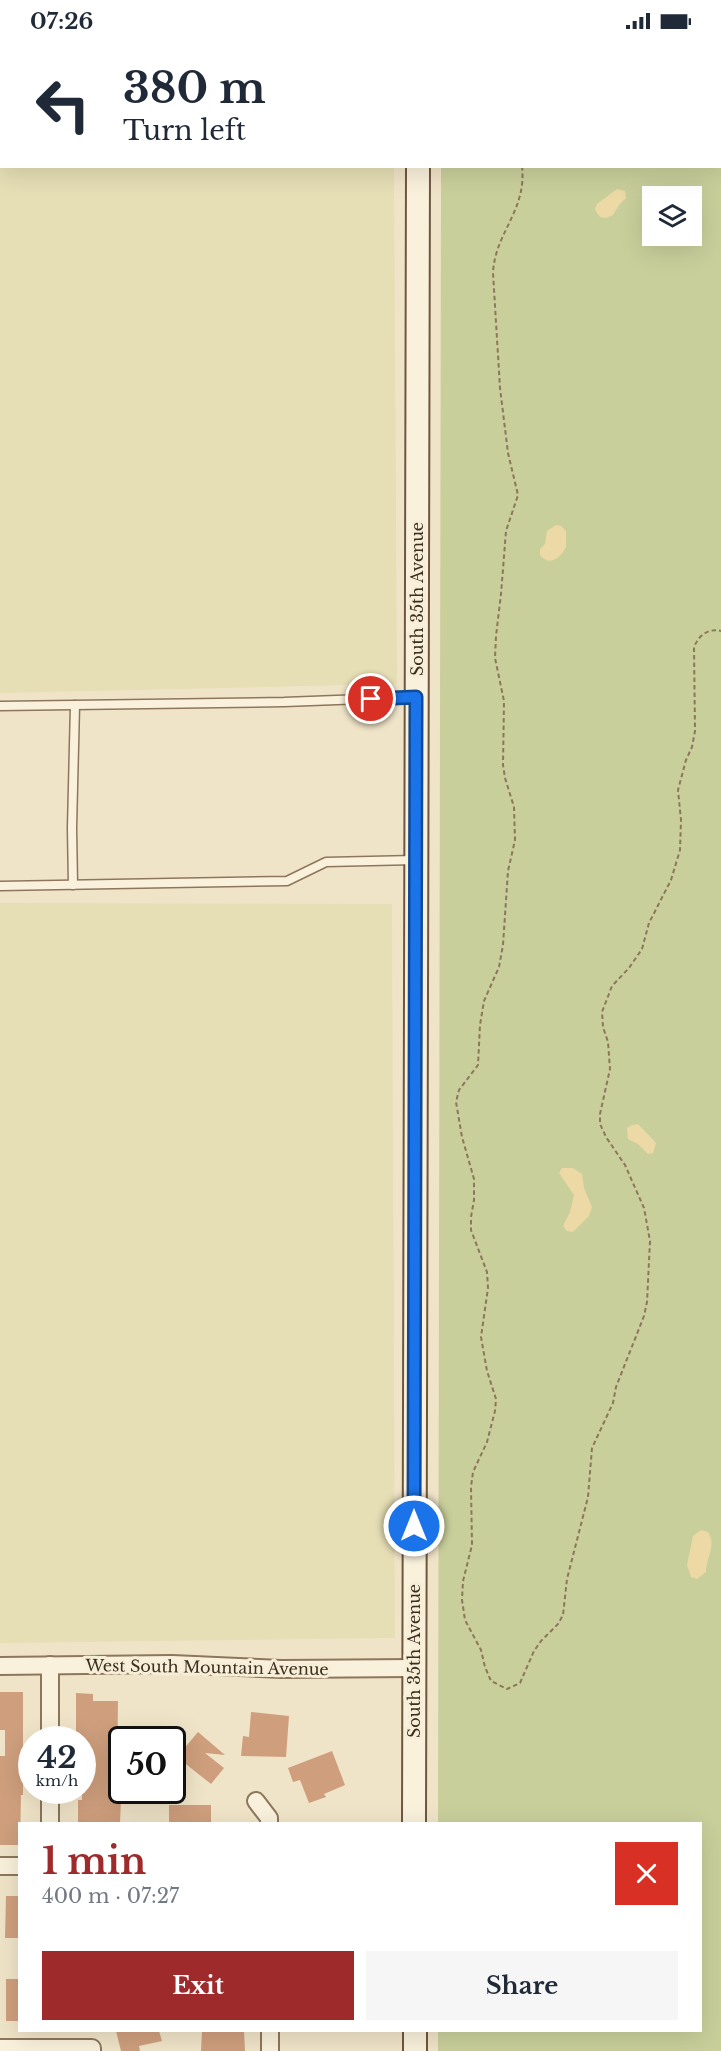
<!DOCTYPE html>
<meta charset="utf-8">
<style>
body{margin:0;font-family:"Libre Baskerville",serif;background:#f6f6f7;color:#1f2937;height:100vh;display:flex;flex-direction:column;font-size:22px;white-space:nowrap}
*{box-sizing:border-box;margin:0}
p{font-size:20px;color:#747a83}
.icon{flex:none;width:33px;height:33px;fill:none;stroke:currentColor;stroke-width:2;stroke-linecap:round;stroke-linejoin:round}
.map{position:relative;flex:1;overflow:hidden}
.details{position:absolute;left:18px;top:1780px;width:684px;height:210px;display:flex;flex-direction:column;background:#fff;border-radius:0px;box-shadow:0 6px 24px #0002}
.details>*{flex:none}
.banner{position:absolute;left:0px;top:0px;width:722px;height:126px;box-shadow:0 6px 24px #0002;background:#fff;color:#1f2937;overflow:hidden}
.tools{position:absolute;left:642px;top:144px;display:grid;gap:12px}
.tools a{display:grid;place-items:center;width:60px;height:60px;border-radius:0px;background:#fff;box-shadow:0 6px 24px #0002;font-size:30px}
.speed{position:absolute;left:18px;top:1684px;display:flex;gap:12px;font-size:30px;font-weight:700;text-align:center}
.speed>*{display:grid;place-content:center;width:78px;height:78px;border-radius:50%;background:#fff;box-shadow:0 6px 24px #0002;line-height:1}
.speed small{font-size:15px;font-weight:400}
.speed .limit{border:3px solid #111;border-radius:9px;background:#fff;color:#111}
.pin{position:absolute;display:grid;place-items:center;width:51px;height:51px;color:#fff;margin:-26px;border:3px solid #fff;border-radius:50%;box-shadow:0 2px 6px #0007}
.me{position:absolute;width:66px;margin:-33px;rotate:0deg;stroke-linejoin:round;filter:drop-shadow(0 0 4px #0008)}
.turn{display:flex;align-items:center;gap:21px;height:126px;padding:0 24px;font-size:27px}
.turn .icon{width:78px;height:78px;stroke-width:2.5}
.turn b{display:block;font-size:42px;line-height:51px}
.round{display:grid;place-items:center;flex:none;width:63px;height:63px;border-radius:0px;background:#f6f6f7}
.overview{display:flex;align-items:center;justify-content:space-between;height:102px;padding:0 24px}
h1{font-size:36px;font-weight:700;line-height:45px;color:#9e2a2b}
.primary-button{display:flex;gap:12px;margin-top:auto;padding:12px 24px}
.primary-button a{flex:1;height:69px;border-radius:0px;background:#9e2a2b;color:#fff;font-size:24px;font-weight:700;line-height:69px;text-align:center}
.primary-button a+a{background:#f6f6f7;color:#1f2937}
.status{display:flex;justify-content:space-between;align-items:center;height:42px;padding:0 30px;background:#fff;direction:ltr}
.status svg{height:16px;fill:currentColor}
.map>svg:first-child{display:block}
</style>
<div class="status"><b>07:26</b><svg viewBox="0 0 49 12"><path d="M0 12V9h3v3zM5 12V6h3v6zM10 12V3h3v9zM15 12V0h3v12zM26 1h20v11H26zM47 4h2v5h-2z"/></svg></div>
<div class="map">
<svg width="721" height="2009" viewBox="0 0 721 2009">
<rect width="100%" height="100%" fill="#f0e4c8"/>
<!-- farmland -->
<g fill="#e6deb5">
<path d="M0 0H393L2 2V124L394 125 397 642 0 651Z"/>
<path d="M0 861 392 862 395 1596 0 1601Z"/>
</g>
<!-- green -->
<path fill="#c9cf9b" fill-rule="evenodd" d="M441 0H721V2009H438V1989H700V1782H438L441 125 720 124V2ZM652 154H692V194H652Z"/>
<!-- sand -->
<g fill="#ecd9a5">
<path d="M617 147 625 149 626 156 619 163 613 173 606 176 600 175 595 168 597 162Z"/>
<path d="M556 483 561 484 566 489V505C561 516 549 525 540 513V507L545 502 547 489Z"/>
<path d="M638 1082 656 1101 653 1111 648 1112 638 1102 628 1097 627 1086 632 1083Z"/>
<path d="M562 1126H573L582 1132 584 1146 592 1165 589 1174 573 1190 567 1189 563 1184 570 1170 574 1153 559 1131Z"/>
<path d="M701 1488 708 1490C717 1503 706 1516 706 1530L697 1537 691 1535 687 1523 693 1494Z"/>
</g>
<!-- building -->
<g fill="#cf9f7d">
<path d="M0 1650H23V1753H21L20 1803H0V1714H5V1688H0Z"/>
<path d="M76 1651 93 1652V1659H118L117 1732H122L120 1782H78V1758H82V1698H76Z"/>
<path d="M251 1670 289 1674 286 1715 241 1714 243 1694 249 1695Z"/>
<path d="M198 1690 225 1713 205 1711 224 1726 211 1742 177 1715Z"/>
<path d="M332 1709 345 1743 324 1752 326 1755 309 1761 300 1738 293 1740 288 1726Z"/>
<rect x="169" y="1763" width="42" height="19"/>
<path d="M6 1854H20V1896H5Z"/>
<rect x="6" y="1937" width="14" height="42"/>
<path d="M116 1989H159L162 1999 139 2004 140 2009H121Z"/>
<path d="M202 1989H244L245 2009H201Z"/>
</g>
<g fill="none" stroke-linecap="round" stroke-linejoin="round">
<defs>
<g id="lane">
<path d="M0 664 284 660 416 655"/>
<path d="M73 843 72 786 75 663"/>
<path d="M0 844 287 839 326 820 415 818"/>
</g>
<g id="street">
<path d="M50 1623V1698"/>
<path d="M0 1624 172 1622 281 1627 414 1626"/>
<path d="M50 1749V1782"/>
<path d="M256 1759 269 1776V1782"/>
<path d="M0 1824H20"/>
<path d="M0 2006H92V2009"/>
<path d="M270 2009V1989"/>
</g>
<g id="secondary">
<path d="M418 2V0"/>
<path d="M414 1782 418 124"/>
<path d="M415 1989V2009"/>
</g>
</defs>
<!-- lane casing -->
<use href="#lane" stroke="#8d765c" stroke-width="11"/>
<!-- street casing -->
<use href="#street" stroke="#8d765c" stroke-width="20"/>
<!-- secondary casing -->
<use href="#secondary" stroke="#6f573f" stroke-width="26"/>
<!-- path -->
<g stroke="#8d765c" stroke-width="2" stroke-dasharray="4.5 3" stroke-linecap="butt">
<path d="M465 0V2"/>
<path d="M527 0 529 2"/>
<path d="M720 88H721"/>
<path d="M522 124C527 169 495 190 493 231L500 346 508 411 518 453 506 489 501 552 496 594 495 616 504 659 503 723 505 736 514 765 515 798 508 829 503 903 499 925 484 959 480 983 478 1023 459 1048 456 1060 462 1095 474 1137V1158L471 1175V1188L487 1230 488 1246 481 1295 487 1329 496 1357 495 1369 487 1400 473 1430 471 1445 472 1503 463 1539 462 1558 465 1578 481 1608 485 1625 491 1639 507 1647 520 1641 534 1609 541 1599 558 1582 563 1573 567 1537 588 1455 592 1406 613 1361 616 1345 644 1274 647 1260 650 1199 644 1166 625 1123 606 1095 600 1082V1072L610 1027 608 1000 603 985 602 970 612 944 629 926 642 907 649 881 671 838 680 808 681 778 678 748 686 718 692 705 695 689 694 605C699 593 708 586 721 589"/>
</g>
<!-- lane -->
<use href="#lane" stroke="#faf1dc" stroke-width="8"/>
<!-- street -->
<use href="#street" stroke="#faf1dc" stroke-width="16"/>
<!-- secondary -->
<use href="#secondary" stroke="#faf1dc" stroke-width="22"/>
</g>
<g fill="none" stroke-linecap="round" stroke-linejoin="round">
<defs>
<path id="route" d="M371 657 416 655 414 1484"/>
</defs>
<!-- route casing -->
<use href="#route" stroke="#114b97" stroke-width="15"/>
<!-- route -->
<use href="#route" stroke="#1a73e8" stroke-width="10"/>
</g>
<g text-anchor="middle" stroke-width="6" stroke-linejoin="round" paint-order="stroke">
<!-- street labels -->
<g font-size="16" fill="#3d2e20" stroke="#f7eed8">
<text transform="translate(417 557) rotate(-90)" y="6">South 35th Avenue</text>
<text transform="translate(414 1619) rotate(-90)" y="6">South 35th Avenue</text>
<text transform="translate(207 1625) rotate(1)" y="6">West South Mountain Avenue</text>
</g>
</g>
</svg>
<div class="tools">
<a><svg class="icon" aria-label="layers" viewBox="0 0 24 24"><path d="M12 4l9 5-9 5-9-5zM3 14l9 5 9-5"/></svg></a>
</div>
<div class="speed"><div>42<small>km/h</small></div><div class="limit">50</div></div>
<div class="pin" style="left:371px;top:657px;background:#d93025"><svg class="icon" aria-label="arrive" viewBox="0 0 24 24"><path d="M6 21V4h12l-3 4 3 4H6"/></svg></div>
<svg class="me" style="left:414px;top:1484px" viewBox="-20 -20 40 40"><circle r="17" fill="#1a73e8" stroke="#fff" stroke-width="3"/><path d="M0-11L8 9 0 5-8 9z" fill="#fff"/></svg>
<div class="banner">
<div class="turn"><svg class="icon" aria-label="left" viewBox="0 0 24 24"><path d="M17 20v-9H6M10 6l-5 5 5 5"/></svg><div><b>380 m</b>Turn left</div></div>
</div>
<section class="details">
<div class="overview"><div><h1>1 min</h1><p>400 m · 07:27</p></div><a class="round" style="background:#d93025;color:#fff"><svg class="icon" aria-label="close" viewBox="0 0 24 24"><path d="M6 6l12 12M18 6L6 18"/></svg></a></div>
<div class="primary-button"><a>Exit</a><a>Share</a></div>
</section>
</div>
